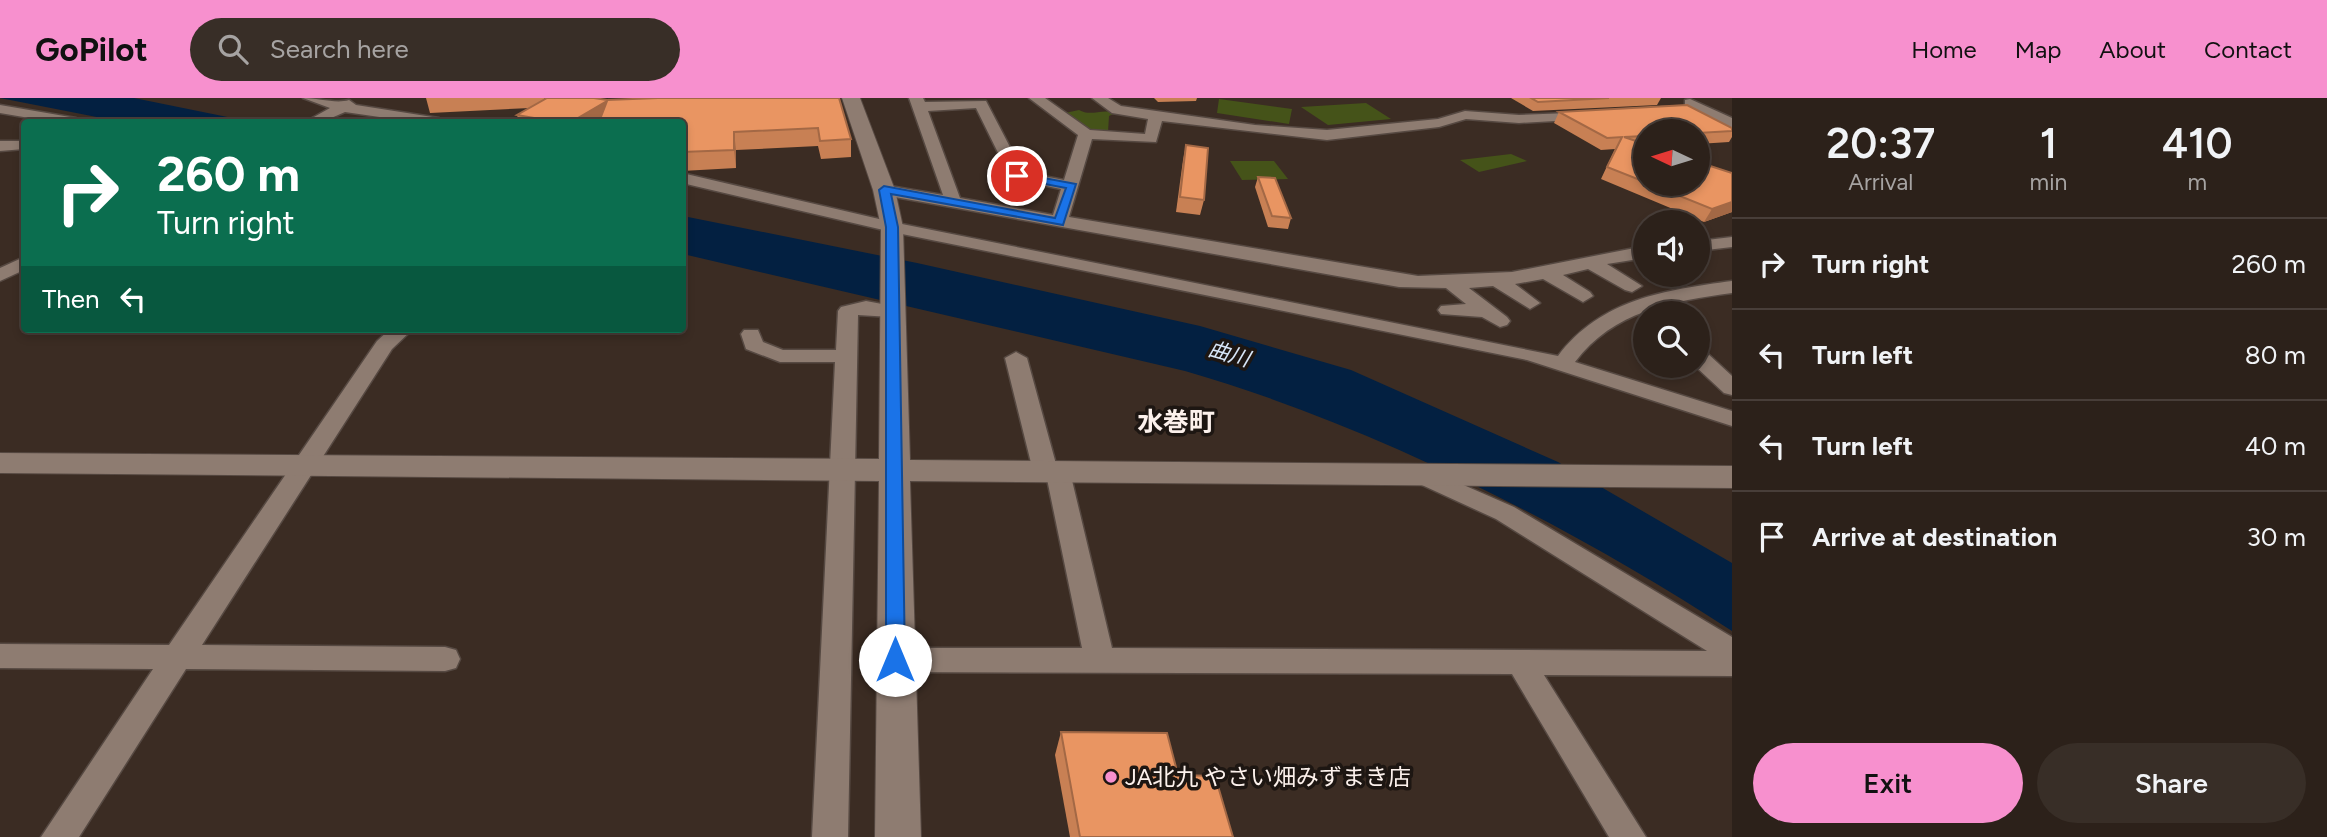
<!DOCTYPE html>
<meta charset="utf-8">
<style>
body{margin:0;font-family:Figtree,"Noto Sans JP",sans-serif;background:#382e27;color:#f1f3f6;height:100vh;display:flex;flex-direction:column;font-size:26px;white-space:nowrap}
*{box-sizing:border-box;margin:0}
p{font-size:23px;color:#a6a3a2}
.icon{flex:none;width:38px;height:38px;fill:none;stroke:currentColor;stroke-width:2;stroke-linecap:round;stroke-linejoin:round}
.map{position:relative;flex:1;overflow:hidden}
.details{display:flex;flex-direction:column;background:#2c211a;width:595px}
.details>*{flex:none}
.banner{position:absolute;left:21px;top:21px;width:665px;height:214px;border-radius:7px;box-shadow:0 4px 10px #0003,0 0 0 2px #483e39;background:#0b6e4f;color:#fff;overflow:hidden}
.needle{width:46px;rotate:274deg}
.controls{position:absolute;left:1633px;top:21px;display:grid;gap:14px}
.controls a{display:grid;place-items:center;width:77px;height:77px;border-radius:50%;background:#2c211a;box-shadow:0 4px 10px #0003,0 0 0 2px #483e39;font-size:35px}
.pin{position:absolute;display:grid;place-items:center;width:60px;height:60px;color:#fff;margin:-30px;border:4px solid #fff;border-radius:50%;box-shadow:0 2px 7px #0007}
.me{position:absolute;width:77px;margin:-38px;rotate:0deg;stroke-linejoin:round;filter:drop-shadow(0 0 5px #0008)}
.turn{display:flex;align-items:center;gap:24px;height:147px;padding:0 21px;font-size:32px}
.turn .icon{width:91px;height:91px;stroke-width:2.5}
.turn b{display:block;font-size:49px;line-height:60px}
.then{display:flex;align-items:center;height:66px;padding:0 21px;background:#0003;gap:14px;font-size:26px}
.eta{display:flex;justify-content:space-evenly;align-items:center;height:119px;text-align:center}
.eta b{font-size:42px;font-weight:600;line-height:49px}
.cta{display:flex;gap:14px;margin-top:auto;padding:14px 21px}
.cta a{flex:1;height:80px;border-radius:42px;background:#f790ce;color:#111;font-size:28px;font-weight:600;line-height:80px;text-align:center}
.cta a+a{background:#382e27;color:#f1f3f6}
ul{padding:0;list-style:none}
li{display:flex;align-items:center;gap:21px;height:91px;padding:0 21px;border-top:2px solid #483e39}
li div{flex:1}
li b{display:block;font-size:26px}
li em{font-style:normal}
header{display:flex;align-items:center;gap:42px;box-sizing:border-box;height:98px;padding:0 35px;background:#f790ce;color:#111}
header strong{font-size:33px}
nav{display:flex;gap:38px;margin-inline-start:auto;font-size:24px}
.search{width:490px;height:63px;background:#382e27;display:flex;align-items:center;gap:18px;box-sizing:border-box;padding:0 24px;border-radius:38px;color:#a6a3a2;font-size:26px}
main{display:flex;flex:1;min-height:0}
.map>svg:first-child{display:block}
</style>
<header>
<strong>GoPilot</strong>
<div class="search"><svg class="icon" aria-label="search" viewBox="0 0 24 24"><circle cx="10" cy="10" r="6"/><path d="M15 15l6 6"/></svg>Search here</div>
<nav><a>Home</a><a>Map</a><a>About</a><a>Contact</a></nav>
</header>
<main>
<div class="map">
<svg width="1732" height="739" viewBox="0 0 1732 739">
<rect width="100%" height="100%" fill="#3b2c23"/>
<!-- green -->
<g fill="#455319">
<path d="M1219 1 1292 11 1289 26 1217 15Z"/>
<path d="M1366 5 1391 21 1328 27 1301 9Z"/>
<path d="M1079 12C1091 19 1102 10 1115 15L1109 18 1108 34 1088 33 1065 15Z"/>
<path d="M1511 56 1527 63 1479 74 1460 62Z"/>
<path d="M1230 63H1274L1288 81 1242 82Z"/>
</g>
<!-- water -->
<g fill="#032041">
<path d="M0 0H134L252 24H122Z"/>
<path d="M683 118 917 165 1200 228 1351 272 1558 364 1732 465V533C1569 427 1372 327 1185 273L683 156Z"/>
</g>
<g fill="none" stroke-linecap="round" stroke-linejoin="round">
<defs>
<g id="minor">
<path d="M303 0C318 0 336 6 349 2L356 7 439 20 446 24H414L345 14 322 24H305L330 10Z"/>
<path d="M909 0H923L925 4 986 3 1023 74 1064 82 1078 37 1029 0H1045L1090 32 1145 36 1148 21 1112 15 1092 0H1108L1121 8 1255 27 1327 32 1438 21 1465 13 1519 17 1595 14V20L1590 21 1519 25 1466 21 1439 29 1327 42 1162 23 1156 44 1092 41 1069 119 1418 178 1512 174 1645 148V160L1607 166 1642 188 1632 194 1625 192 1588 171 1563 177 1590 194 1593 198 1583 204 1543 181 1515 186 1540 205 1530 211 1493 188 1469 190 1507 219 1510 223 1507 227 1500 229 1482 219 1441 216 1438 212 1441 208 1466 206 1446 190 1399 189 878 96V88L884 87 943 97ZM976 10 1011 81 1061 91 1053 117 960 100 928 13Z"/>
<path d="M1690 1 1732 20V30L1700 15 1661 17 1654 13 1661 9 1685 8V2Z"/>
<path d="M0 7 76 20 83 24H53L0 15Z"/>
<path d="M0 43H24V51L0 53Z"/>
<path d="M682 75 892 124 1558 258C1601 201 1665 192 1732 183V195C1673 203 1613 213 1575 264L1732 313V328L1527 262 892 134 682 85Z"/>
<path d="M1732 139V149L1698 153V143Z"/>
<path d="M24 159V172L0 183V170Z"/>
<path d="M1668 177H1689L1690 178 1680 184Z"/>
<path d="M866 203 898 209 901 213 891 219 858 217 848 739H812L835 264H780L746 251 741 236 744 232H758L763 244 783 252H836L838 213 841 209Z"/>
<path d="M390 231H413L392 251 202 547 445 549 456 552 460 561 456 570 445 573 186 571 79 739H41L153 571 0 570V546L169 547 377 243Z"/>
<path d="M1698 253 1706 254 1732 278V297L1724 295 1695 268Z"/>
<path d="M1016 254 1027 260 1056 366 1067 368 1070 374 1112 550 1707 553 1496 421 1411 382 1408 376 1411 370 1420 368 1514 409 1732 539V578L1544 577 1646 739H1609L1512 576 895 574 884 571 880 562 884 553 895 550H1082L1047 381 1036 379 1033 373 1005 260Z"/>
</g>
<path id="tertiary" d="M842 0H860L895 92 903 129 910 362 1732 368V390L910 383 921 739H875L879 383 0 375V355L879 361 881 129 873 92Z"/>
</defs>
<!-- minor casing -->
<use href="#minor" stroke="#564942" stroke-width="3"/>
<!-- tertiary casing -->
<use href="#tertiary" stroke="#564942" stroke-width="2"/>
<!-- minor -->
<use href="#minor" fill="#8e7c71" fill-rule="evenodd"/>
<!-- tertiary -->
<use href="#tertiary" fill="#8e7c71" fill-rule="evenodd"/>
</g>
<!-- wall -->
<g fill="#c88054">
<path d="M426 0H545L544 1 607 2 839 0 851 41V59L821 61 818 48 736 52V70L682 73V24H519L517 17 530 10 430 15Z"/>
<path d="M1154 0H1197L1196 3 1158 4Z"/>
<path d="M1511 0H1661L1657 7 1533 13Z"/>
<path d="M1559 14 1732 30V39L1729 44 1698 46V33H1645V86H1698L1732 75V114L1704 124 1601 81 1615 51 1601 52 1554 25Z"/>
<path d="M1186 47 1204 102 1200 117 1176 114 1183 62Z"/>
<path d="M1258 79 1291 120 1288 131 1268 129 1255 89Z"/>
<path d="M1061 634 1178 677 1233 739H1070L1055 657Z"/>
</g>
<!-- shaded-wall -->
<g fill="#a36845">
<path d="M607 3 603 24H571Z"/>
<path d="M734 34 736 52V70L734 52Z"/>
<path d="M1732 104V114L1704 124 1712 111Z"/>
</g>
<!-- building -->
<g fill="#e99562" stroke="#a36845" stroke-width="2">
<path d="M547 0H594L607 2 658 0H839L851 41 820 43 818 30 734 34V52L682 54V24H599L607 3 571 24H557L517 17Z"/>
<path d="M1531 0H1609L1538 4Z"/>
<path d="M1687 7 1732 30V33L1698 35V33H1645V38L1624 39 1645 46V84L1607 69 1622 39 1607 40 1559 14Z"/>
<path d="M1186 47 1208 50 1204 102 1180 99Z"/>
<path d="M1698 64 1732 75V104L1712 111 1650 86H1698Z"/>
<path d="M1258 79 1275 80 1291 120 1272 118Z"/>
<path d="M1061 634 1167 635 1178 677 1215 678 1233 739H1080Z"/>
</g>
<!-- route -->
<path fill="#1a73e8" stroke="#114b97" stroke-width="2" d="M1017 75 1076 86 1063 127 891 96 898 129 905 562 902 567H889L886 562V129L879 92 884 88 1055 120 1066 90 1013 80V76Z"/>
<!-- markers -->
<circle fill="#f790ce" stroke="#1d1612" stroke-width="2.5" cx="1111" cy="679" r="7"/>
<g text-anchor="middle" stroke-width="7" stroke-linejoin="round" paint-order="stroke">
<!-- water labels -->
<g font-size="21" font-style="italic" fill="#d7e6f8" stroke="#1d1612">
<text transform="translate(1229 256) rotate(16)" y="7">曲川</text>
</g>
<!-- near-poi labels -->
<g font-size="23" fill="#fcf1ec" stroke="#1d1612" text-anchor="start">
<text x="1125" y="687">JA北九 やさい畑みずまき店</text>
</g>
<!-- district labels -->
<g font-size="26" font-weight="bold" fill="#fcf1ec" stroke="#1d1612">
<text x="1176" y="333">水巻町</text>
</g>
</g>
</svg>
<div class="controls">
<a><svg class="needle" viewBox="-14 -14 28 28"><path d="M0-13l5 13h-10z" fill="#e53935"/><path d="M0 13l5-13h-10z" fill="#a6a3a2"/></svg></a>
<a><svg class="icon" aria-label="sound" viewBox="0 0 24 24"><path d="M4 9h4l5-4v14l-5-4H4zM17 9q2 3 0 6"/></svg></a>
<a><svg class="icon" aria-label="search" viewBox="0 0 24 24"><circle cx="10" cy="10" r="6"/><path d="M15 15l6 6"/></svg></a>
</div>
<div class="pin" style="left:1017px;top:78px;background:#d93025"><svg class="icon" aria-label="arrive" viewBox="0 0 24 24"><path d="M6 21V4h12l-3 4 3 4H6"/></svg></div>
<svg class="me" style="left:895px;top:562px" viewBox="-20 -20 40 40"><circle r="19" fill="#fff"/><path d="M0-13L10 11 0 6-10 11z" fill="#1a73e8"/></svg>
<div class="banner">
<div class="turn"><svg class="icon" aria-label="right" viewBox="0 0 24 24"><path d="M7 20v-9h11M14 6l5 5-5 5"/></svg><div><b>260 m</b>Turn right</div></div>
<div class="then">Then<svg class="icon" aria-label="left" viewBox="0 0 24 24"><path d="M17 20v-9H6M10 6l-5 5 5 5"/></svg></div>
</div>
</div>
<section class="details">
<div class="eta">
<div><b>20:37</b><p>Arrival</p></div>
<div><b>1</b><p>min</p></div>
<div><b>410</b><p>m</p></div>
</div>
<ul>
<li><svg class="icon" aria-label="right" viewBox="0 0 24 24"><path d="M7 20v-9h11M14 6l5 5-5 5"/></svg><div><b>Turn right</b></div><em>260 m</em></li>
<li><svg class="icon" aria-label="left" viewBox="0 0 24 24"><path d="M17 20v-9H6M10 6l-5 5 5 5"/></svg><div><b>Turn left</b></div><em>80 m</em></li>
<li><svg class="icon" aria-label="left" viewBox="0 0 24 24"><path d="M17 20v-9H6M10 6l-5 5 5 5"/></svg><div><b>Turn left</b></div><em>40 m</em></li>
<li><svg class="icon" aria-label="arrive" viewBox="0 0 24 24"><path d="M6 21V4h12l-3 4 3 4H6"/></svg><div><b>Arrive at destination</b></div><em>30 m</em></li>
</ul>
<div class="cta"><a>Exit</a><a>Share</a></div>
</section>
</main>
